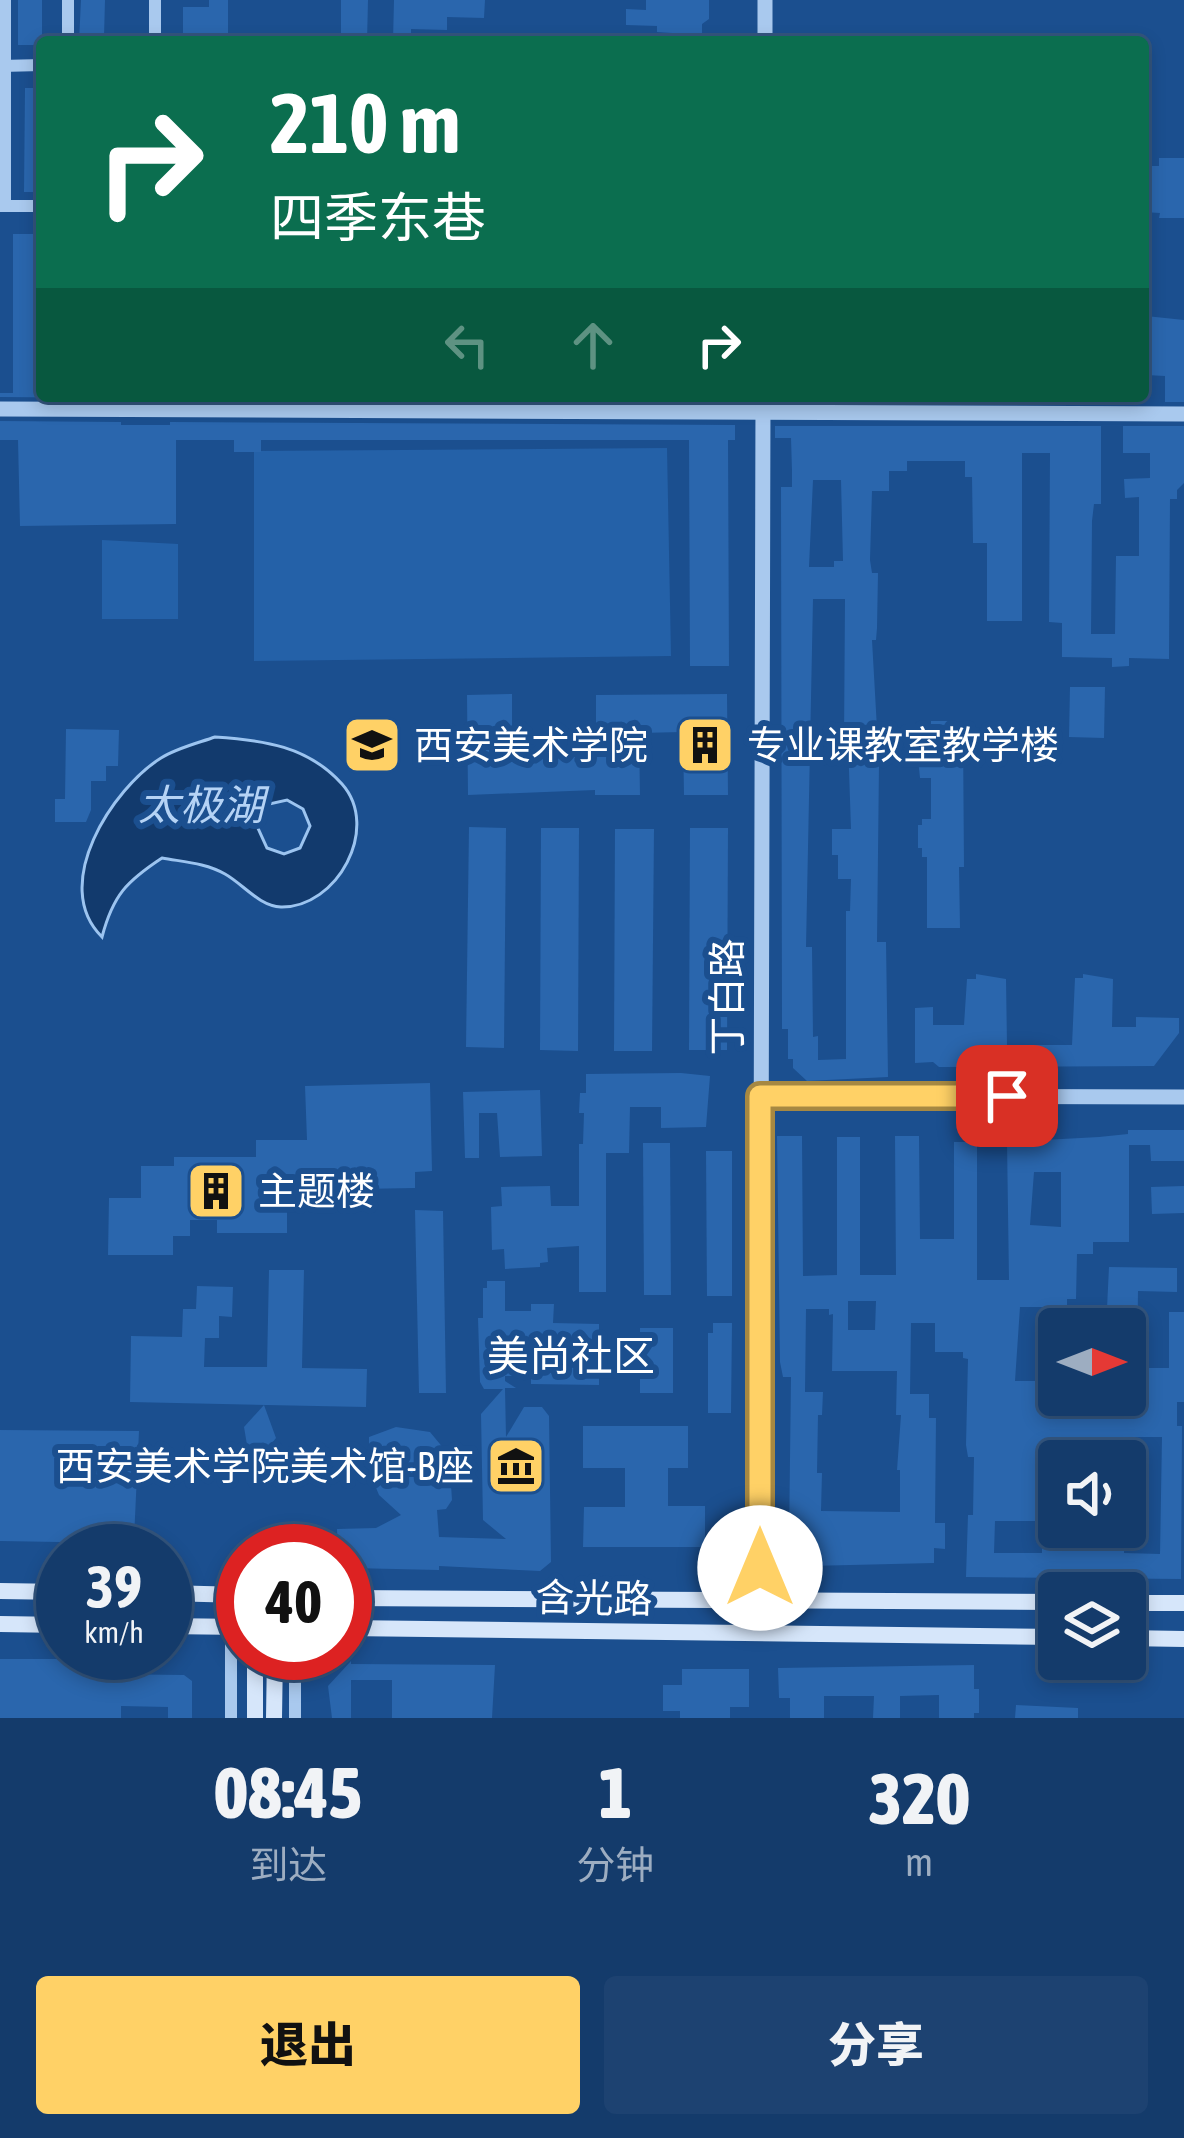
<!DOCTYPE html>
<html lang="zh">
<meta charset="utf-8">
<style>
body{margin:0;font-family:"Asap Condensed","Noto Sans SC",sans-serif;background:#1d4271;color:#f1f3f6;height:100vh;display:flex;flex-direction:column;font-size:45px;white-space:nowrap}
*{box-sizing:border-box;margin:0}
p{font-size:39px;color:#9dadc1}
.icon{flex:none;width:66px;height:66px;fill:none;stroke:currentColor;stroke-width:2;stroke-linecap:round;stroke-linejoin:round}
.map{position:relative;height:1718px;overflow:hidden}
.panel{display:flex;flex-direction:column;background:#143b6b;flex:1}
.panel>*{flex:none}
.hud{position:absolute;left:36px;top:36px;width:1113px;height:366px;border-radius:12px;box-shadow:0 6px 18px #0003,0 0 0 3px #33557e;background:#0b6e4f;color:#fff;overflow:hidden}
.needle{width:78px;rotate:90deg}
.tools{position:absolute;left:1038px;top:1308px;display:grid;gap:24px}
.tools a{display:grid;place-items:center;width:108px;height:108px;border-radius:12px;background:#143b6b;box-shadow:0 6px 18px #0003,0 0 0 3px #33557e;font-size:60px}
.speed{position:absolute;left:36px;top:1524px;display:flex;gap:24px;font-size:60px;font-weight:700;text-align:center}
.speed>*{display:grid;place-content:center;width:156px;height:156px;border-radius:50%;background:#143b6b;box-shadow:0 6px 18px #0003,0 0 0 3px #33557e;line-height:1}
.speed small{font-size:30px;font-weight:400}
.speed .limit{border:18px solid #d22;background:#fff;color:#111}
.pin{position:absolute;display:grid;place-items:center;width:102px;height:102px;color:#fff;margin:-51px;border-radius:24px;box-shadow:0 6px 18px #0006}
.me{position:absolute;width:132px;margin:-66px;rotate:0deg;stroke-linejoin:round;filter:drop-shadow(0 0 9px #0008)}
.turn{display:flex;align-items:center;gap:42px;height:252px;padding:0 36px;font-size:54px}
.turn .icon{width:156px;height:156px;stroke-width:2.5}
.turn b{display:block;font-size:84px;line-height:102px}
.lanes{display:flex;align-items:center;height:114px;padding:0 36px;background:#0003;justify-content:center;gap:60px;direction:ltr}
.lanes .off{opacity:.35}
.eta{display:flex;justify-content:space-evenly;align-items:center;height:204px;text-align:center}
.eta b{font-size:72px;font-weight:800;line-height:84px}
.primary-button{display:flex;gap:24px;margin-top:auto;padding:24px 36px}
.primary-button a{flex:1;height:138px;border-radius:12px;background:#ffd166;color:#111;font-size:48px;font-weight:800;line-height:138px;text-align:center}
.primary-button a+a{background:#1d4271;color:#f1f3f6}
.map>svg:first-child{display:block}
</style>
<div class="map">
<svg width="1184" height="1718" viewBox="0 0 1184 1718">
<rect width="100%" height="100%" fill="#1b4f8f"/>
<!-- green -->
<g fill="#2461a8">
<path d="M667 448 671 656 254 661V451Z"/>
<path d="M102 540 178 544V619H102Z"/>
</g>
<!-- water -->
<path fill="#123a6d" stroke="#9cc4f0" stroke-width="3" fill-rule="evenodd" d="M215 737C263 740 308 746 342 784 381 828 337 908 281 907 259 906 243 884 225 874 206 863 184 862 162 858 127 881 113 895 102 937 49 885 113 788 161 758 177 748 198 743 215 737ZM287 800 303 809 310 826 300 848 284 854 267 848 257 826 269 804Z"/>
<!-- building -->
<g fill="#2a66ad" fill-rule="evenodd">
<rect x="18" y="0" width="24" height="45"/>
<path d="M81 0H105L104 37H100V42H79Z"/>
<path d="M209 0H228V42L183 40V7H209Z"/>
<path d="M341 0H368L367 42H341Z"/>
<path d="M394 0H485L484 18 447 17V30L411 29V42L393 41Z"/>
<path d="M646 0H709V19L702 24V35L657 32V26L626 25V9L646 10Z"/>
<path d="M25 88H42V192H24Z"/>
<path d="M1159 158H1184V218H1159L1160 213 1143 212V166H1159Z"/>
<path d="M13 234H38V239H42V396L121 398 0 397V393H13Z"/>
<path d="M1146 316 1184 320V402H1165V376L1146 375 1143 359Z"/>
<path d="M170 396H733V400Z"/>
<path d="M0 421 121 422V425H170V422L735 425V440H728L729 666H690L689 440H261V452H234V440H176V524L20 526 18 440H0Z"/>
<path d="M775 426H1101V504H1094L1092 521 1091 634H1115L1116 556H1139V497L1125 498 1124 479 1150 478V453H1123V426H1184V483L1177 490V499H1170L1169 659 1129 658V666L1112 667V658L1062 657V623L1049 622 1050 453H1022V621H987V543H973L972 477H965V461H907V471H889V491H872L870 560 872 573H878L877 628 876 640H872L879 764 877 942H886L888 1077 807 1081 793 1068V1059H788V1029H782L781 487H792V471L791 438H775ZM813 480H841L843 561H834V567H809ZM813 599H845L844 741H848L851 829H832V855H838V879H851L850 911H846V1059L818 1060V1036L813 1037 812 947H806Z"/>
<path d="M1070 687H1105L1104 738 1069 737Z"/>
<path d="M512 694V757H596V695L727 694 728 795H684L683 732 639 733 640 795H595V790L468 795 467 695Z"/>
<path d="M931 721H948V725H957V732H963L964 867H959L960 928H927V857H922V848H918V825H922V819H931V778H920L917 749H922V742H931Z"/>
<path d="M66 729 119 730 118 766H106V781H91V810L86 822H55V799H65Z"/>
<path d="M469 827 506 828 504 1048 466 1047Z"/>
<path d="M541 828H579L578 1051 540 1050Z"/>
<path d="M690 828H728L727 1050H689Z"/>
<path d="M615 829H654L652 1051H614Z"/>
<path d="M976 974 1006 979 1007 1045H1072L1075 978H1083V974L1113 979 1112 1027H1136V1017L1179 1018V1033L1154 1066 939 1067 933 1062 915 1063V1008L933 1007V1025H964L967 979H976Z"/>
<path d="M681 1073 710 1076 706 1127 661 1128V1107H630L629 1153H606V1292H579V1246L547 1248 548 1262 540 1263V1267L505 1269 504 1249 492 1250 491 1207 502 1206 501 1187 550 1186 551 1206H579V1144H583L584 1113H579L580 1093H586V1074Z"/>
<path d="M430 1083 432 1171 415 1172V1188L358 1189V1173L287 1175V1233H217V1220H190V1236H173V1255H108L109 1198H141V1166H174V1157H256V1140H307L305 1086Z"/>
<path d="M540 1090 542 1156 500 1157 497 1113H479V1158H465L463 1092Z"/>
<path d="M1128 1130H1184V1161H1151L1150 1145H1129V1242H1093V1254H1077L1076 1299H1067V1307H1020L1015 1381H1047V1335H1059V1395H1125V1329H1106L1109 1267 1177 1268V1292L1138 1291 1137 1368H1169V1312H1184V1402H1177V1426H1182L1181 1579 966 1577 968 1515H973L974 1457H968L966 1445 968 1359 963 1358V1352H935V1323H911L910 1394H929V1418H936L935 1523H945V1549L934 1548V1563L809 1566V1541H789L791 1377H783L780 1362 777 1136H802L803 1276 837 1275V1137H860V1275H896L895 1136H919L920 1239H954V1142H977V1280H1009L1007 1142 1099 1137 1128 1134ZM1034 1172H1061V1227L1030 1225ZM848 1301H876L875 1330H848ZM806 1309H829V1315L833 1314 832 1371H897L896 1415H901L897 1470H900V1512L821 1511 822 1473H817L818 1415H822L823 1392H805ZM1128 1437H1162L1160 1554 1124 1553V1527H1059V1461H1125ZM995 1521H1042V1553H994Z"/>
<path d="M643 1143H670L671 1295H644Z"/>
<path d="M706 1151H732V1296H707Z"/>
<path d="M1184 1186V1213L1152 1214 1151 1187Z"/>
<path d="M415 1210 443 1211 446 1393H419Z"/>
<path d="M269 1270H304L302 1368 367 1369 366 1407 130 1402 131 1336 182 1337 183 1309H196L197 1286 233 1287 232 1317 219 1316V1338H205L204 1367H267Z"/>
<path d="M487 1281H505V1311H531V1304H554L553 1323 599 1324V1385L531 1384V1376H505V1381L516 1388H505L506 1437 524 1407H542L549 1416 551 1562 540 1571 439 1566V1570L351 1568V1564H345V1551H338L337 1529 376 1528 401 1515 379 1495 369 1471V1437L396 1427 430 1432 449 1455 452 1500 446 1509 437 1510 439 1537 506 1539 483 1520 481 1414 503 1389H484L480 1382 478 1318H483V1288H487Z"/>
<path d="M713 1323H732L731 1413H708V1333H713Z"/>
<rect x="640" y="1328" width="33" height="65"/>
<path d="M264 1405 276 1438 268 1448 255 1449 247 1445 244 1427Z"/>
<path d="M583 1426H688V1468H668V1506H705V1547H583L584 1507H625V1468H583Z"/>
<path d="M0 1430 139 1431 134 1539H119V1543L0 1541Z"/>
<path d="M0 1659H88L99 1660V1674L184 1675 192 1681V1718H168V1707L121 1706V1718H0Z"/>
<path d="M351 1661V1664L495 1665 492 1718H392V1680H351V1718H332L328 1686Z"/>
<path d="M974 1665V1689H979V1713H974V1718H939V1695L900 1696V1718H873L874 1696H824V1718H790V1698H779L778 1668Z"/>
<path d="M682 1669H749V1707H730V1718H680V1711H663V1685H682Z"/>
<path d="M1016 1705 1078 1708V1718H1015Z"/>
</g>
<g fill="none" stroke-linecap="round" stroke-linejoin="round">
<!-- minor -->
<g stroke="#a9c9ee" stroke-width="12">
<path d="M155 0V42"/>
<path d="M68 42V0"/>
<path d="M1 66 42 65"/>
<path d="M1 206H42"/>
<path d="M5 206V0"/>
<path d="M295 1653V1718"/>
<path d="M231 1718V1595"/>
</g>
<!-- tertiary -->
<g stroke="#a9c9ee" stroke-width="15">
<path d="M765 42V0"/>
<path d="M0 409 1184 414"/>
<path d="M760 1096 1184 1097"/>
<path d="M760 1598 763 396"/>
</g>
<!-- secondary -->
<g stroke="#d6e6fa" stroke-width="16">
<path d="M0 1591 63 1592"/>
<path d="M165 1593 243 1595"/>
<path d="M345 1598 1059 1602"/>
<path d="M1125 1603H1184"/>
<path d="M0 1624 63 1625"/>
<path d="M165 1626 243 1627"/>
<path d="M345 1628 1059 1637"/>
<path d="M1125 1638 1184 1639"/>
<path d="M255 1718V1653"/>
<path d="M274 1718 275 1653"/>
</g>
</g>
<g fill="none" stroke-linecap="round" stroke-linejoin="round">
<defs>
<path id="route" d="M760 1568V1096H1007"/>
</defs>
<!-- route casing -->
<use href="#route" stroke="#a68842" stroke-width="30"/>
<!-- route -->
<use href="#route" stroke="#ffd166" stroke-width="21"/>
</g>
<!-- icons -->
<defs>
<symbol id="university-square" viewBox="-11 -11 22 22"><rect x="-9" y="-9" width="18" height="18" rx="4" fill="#ffd166" stroke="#1b4f8f"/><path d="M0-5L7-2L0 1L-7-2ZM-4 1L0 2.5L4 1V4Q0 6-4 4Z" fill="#111"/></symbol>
<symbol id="building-square" viewBox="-11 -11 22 22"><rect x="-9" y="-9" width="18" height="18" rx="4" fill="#ffd166" stroke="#1b4f8f"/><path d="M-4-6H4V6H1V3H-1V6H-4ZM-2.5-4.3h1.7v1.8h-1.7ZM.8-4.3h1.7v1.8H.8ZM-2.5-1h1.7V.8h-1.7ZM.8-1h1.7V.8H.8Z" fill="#111"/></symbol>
<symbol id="museum-square" viewBox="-11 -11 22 22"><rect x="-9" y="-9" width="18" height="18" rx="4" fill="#ffd166" stroke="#1b4f8f"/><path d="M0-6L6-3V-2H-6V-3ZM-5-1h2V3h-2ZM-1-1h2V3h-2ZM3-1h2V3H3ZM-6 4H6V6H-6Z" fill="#111"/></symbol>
</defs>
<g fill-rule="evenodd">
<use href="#university-square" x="339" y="712" width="66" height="66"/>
<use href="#building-square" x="672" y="712" width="66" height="66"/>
<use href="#building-square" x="183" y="1158" width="66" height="66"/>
<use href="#museum-square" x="483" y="1433" width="66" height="66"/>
</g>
<g text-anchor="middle" stroke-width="12" stroke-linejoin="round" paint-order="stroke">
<!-- poi labels -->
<g font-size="39" fill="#fff" stroke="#1b4f8f" text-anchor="start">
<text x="414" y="759">西安美术学院</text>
<text x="747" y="759">专业课教室教学楼</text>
<text x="258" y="1205">主题楼</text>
<text x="474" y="1480" text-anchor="end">西安美术学院美术馆-B座</text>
</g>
<!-- street labels -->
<g font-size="39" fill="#fff" stroke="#1b4f8f">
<text transform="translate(727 997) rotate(-90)" y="14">丁白路</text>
<text transform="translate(594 1598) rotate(1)" y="14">含光路</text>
</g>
<!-- water labels -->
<g font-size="42" font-style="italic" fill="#b5d3f5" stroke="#1b4f8f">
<text x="201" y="820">太极湖</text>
</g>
<!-- neighbourhood labels -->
<g font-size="42" fill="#fff" stroke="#1b4f8f">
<text x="571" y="1371">美尚社区</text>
</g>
</g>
</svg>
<div class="tools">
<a><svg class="needle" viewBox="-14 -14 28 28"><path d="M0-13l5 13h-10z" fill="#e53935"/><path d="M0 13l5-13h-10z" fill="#9dadc1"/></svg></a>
<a><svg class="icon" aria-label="sound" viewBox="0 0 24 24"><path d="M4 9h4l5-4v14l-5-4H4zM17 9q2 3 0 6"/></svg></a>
<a><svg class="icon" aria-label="layers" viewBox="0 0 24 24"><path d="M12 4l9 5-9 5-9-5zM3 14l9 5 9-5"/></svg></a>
</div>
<div class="speed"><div>39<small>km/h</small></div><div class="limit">40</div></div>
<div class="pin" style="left:1007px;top:1096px;background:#d93025"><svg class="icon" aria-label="arrive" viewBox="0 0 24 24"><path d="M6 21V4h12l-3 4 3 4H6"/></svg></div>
<svg class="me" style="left:760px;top:1568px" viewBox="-20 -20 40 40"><circle r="19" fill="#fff"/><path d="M0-13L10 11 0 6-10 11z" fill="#ffd166"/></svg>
<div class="hud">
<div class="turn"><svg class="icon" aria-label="right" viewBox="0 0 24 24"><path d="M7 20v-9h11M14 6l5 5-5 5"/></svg><div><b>210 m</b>四季东巷</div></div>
<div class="lanes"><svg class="icon off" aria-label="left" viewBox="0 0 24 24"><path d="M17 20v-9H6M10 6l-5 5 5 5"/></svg><svg class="icon off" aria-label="ahead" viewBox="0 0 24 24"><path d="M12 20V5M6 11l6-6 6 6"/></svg><svg class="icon" aria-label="right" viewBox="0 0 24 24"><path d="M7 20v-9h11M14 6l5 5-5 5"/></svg></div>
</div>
</div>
<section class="panel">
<div class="eta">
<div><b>08:45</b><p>到达</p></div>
<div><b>1</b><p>分钟</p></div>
<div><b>320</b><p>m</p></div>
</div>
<div class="primary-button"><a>退出</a><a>分享</a></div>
</section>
